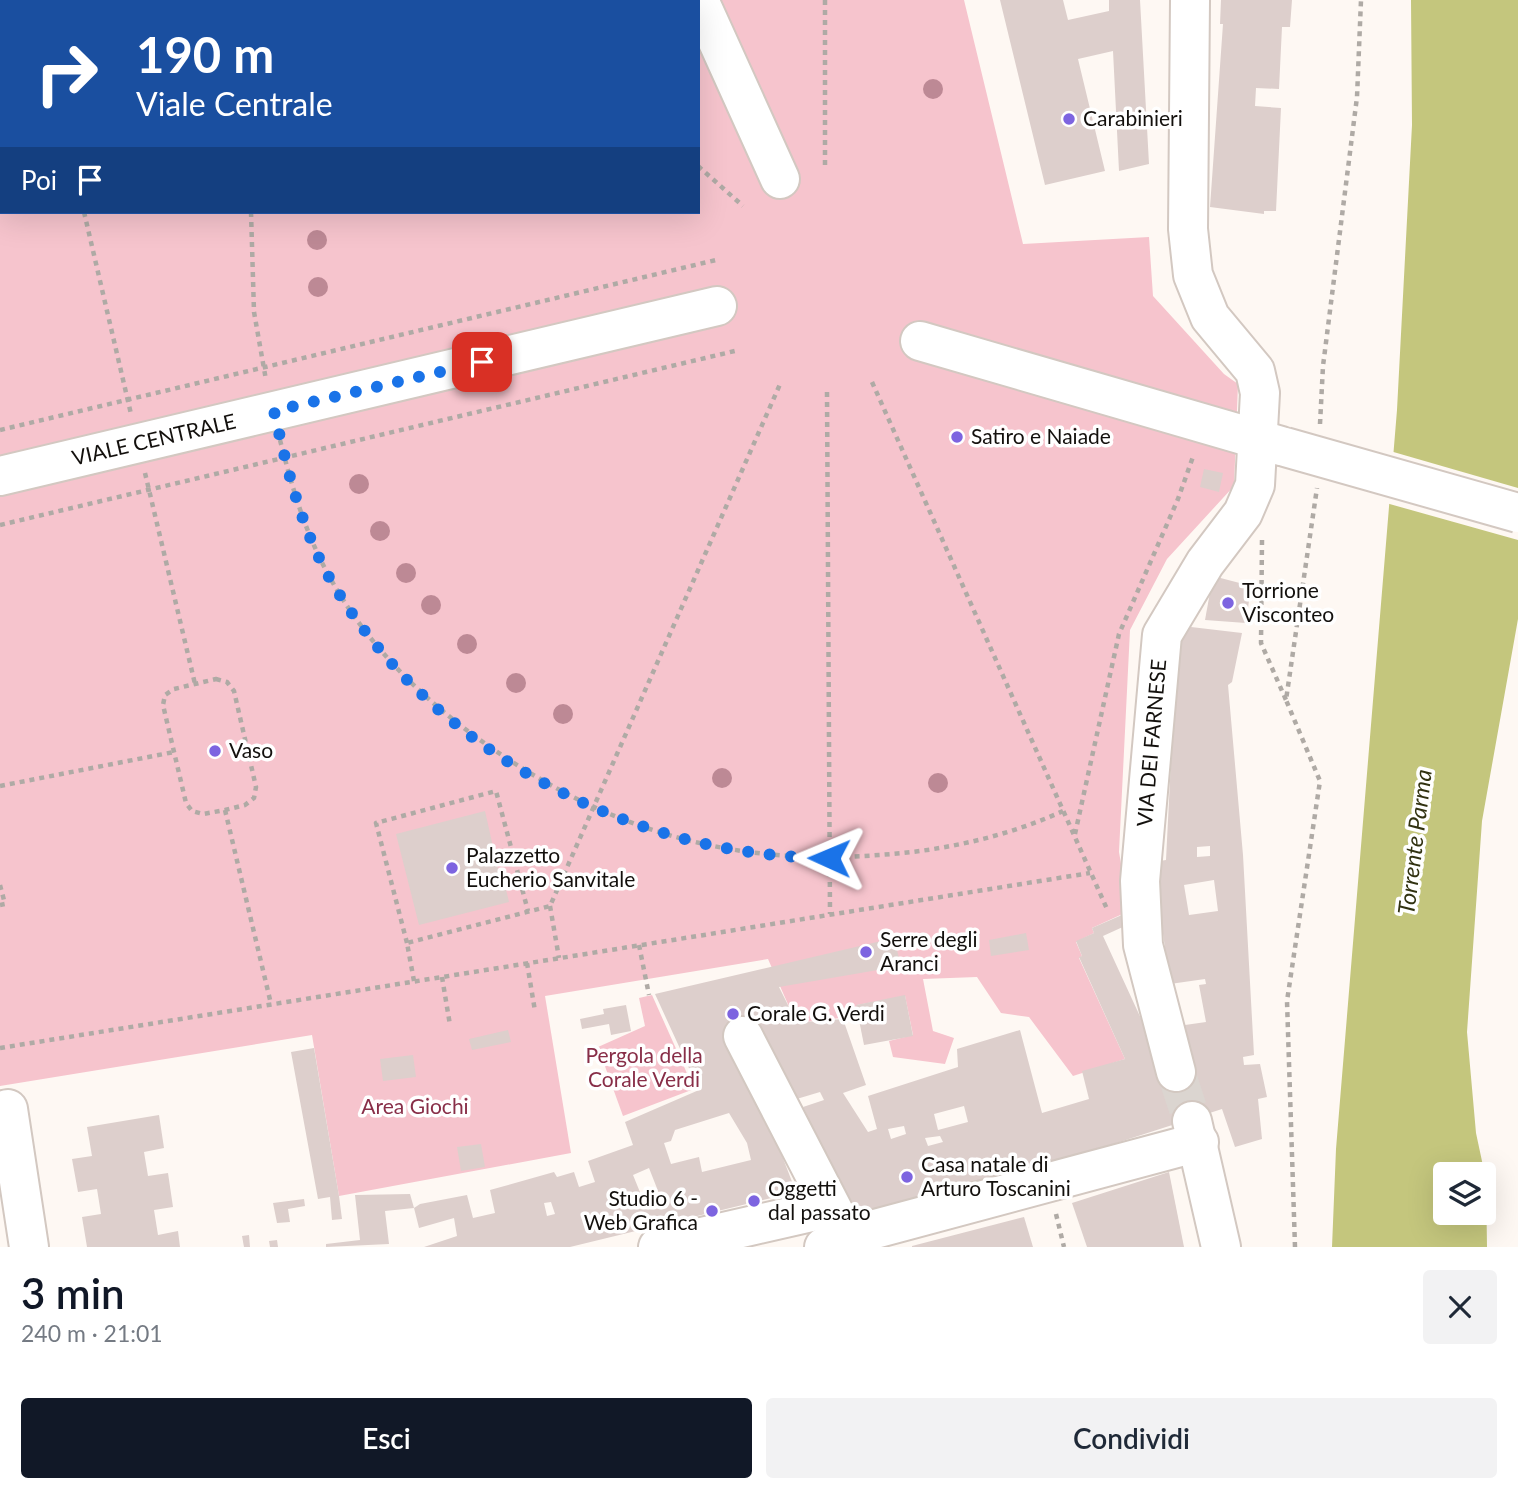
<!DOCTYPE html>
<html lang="it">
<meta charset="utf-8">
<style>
body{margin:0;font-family:Lato,sans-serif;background:#f2f2f3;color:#1f2937;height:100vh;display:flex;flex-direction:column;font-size:26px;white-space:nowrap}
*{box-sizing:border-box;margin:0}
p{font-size:23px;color:#747a83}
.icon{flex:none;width:38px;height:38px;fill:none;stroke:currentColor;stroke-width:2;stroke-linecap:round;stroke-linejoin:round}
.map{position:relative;height:1247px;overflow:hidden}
.drawer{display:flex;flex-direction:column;background:#fff;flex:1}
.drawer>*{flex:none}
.top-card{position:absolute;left:0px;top:0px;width:700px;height:214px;box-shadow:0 7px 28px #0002;background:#1a4fa0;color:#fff;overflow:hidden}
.fabs{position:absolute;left:1433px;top:1162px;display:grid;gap:14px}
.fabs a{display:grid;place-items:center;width:63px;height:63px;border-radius:7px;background:#fff;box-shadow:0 7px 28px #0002;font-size:35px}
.pin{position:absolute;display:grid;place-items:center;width:60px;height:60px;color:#fff;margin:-30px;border-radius:14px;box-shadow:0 4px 10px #0006}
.me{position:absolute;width:77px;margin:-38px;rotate:271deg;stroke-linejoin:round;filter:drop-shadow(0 0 5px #0008)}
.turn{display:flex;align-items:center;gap:24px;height:147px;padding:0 21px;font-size:32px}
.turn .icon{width:91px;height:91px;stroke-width:2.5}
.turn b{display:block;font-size:49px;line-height:60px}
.then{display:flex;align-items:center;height:66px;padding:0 21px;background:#0003;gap:14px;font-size:26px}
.round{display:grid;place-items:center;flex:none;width:74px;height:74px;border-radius:7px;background:#f2f2f3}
.head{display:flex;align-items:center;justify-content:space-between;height:119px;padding:0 21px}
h1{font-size:42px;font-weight:600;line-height:52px;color:#111827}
.button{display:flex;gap:14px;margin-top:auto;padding:14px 21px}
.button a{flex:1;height:80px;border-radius:7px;background:#111827;color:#fff;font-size:28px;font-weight:600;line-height:80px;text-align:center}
.button a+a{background:#f2f2f3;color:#1f2937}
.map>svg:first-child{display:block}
</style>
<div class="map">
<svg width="1518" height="1247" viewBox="0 0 1518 1247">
<rect width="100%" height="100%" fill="#fef8f3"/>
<!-- green -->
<g fill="#f6c4cd" fill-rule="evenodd">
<path d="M0 0H964L1023 244 1149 237 1153 296 1224 374 1238 384 1234 486 1167 559 1130 630 1119 852 1129 911 1092 928 1094 933 1076 942 1082 956 1079 958 1125 1059 1073 1076 1029 1017 1001 1013 977 977 923 979 933 1031 954 1038 945 1064 893 1057 889 1041 913 1035 905 996 857 1005 858 1016 805 1022 799 1009 791 1011 768 959 545 996 571 1153 339 1196 312 1035 0 1086ZM2 2H698V212H2Z"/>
<path d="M652 995 694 1089 623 1116 598 1047 645 1026 639 998Z"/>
</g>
<!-- water -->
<path fill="#c4c67d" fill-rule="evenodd" d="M1411 0H1518V619L1482 821 1467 1032 1476 1133 1486 1180 1487 1247H1332L1336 1149 1397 410 1412 125ZM1446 1174H1484V1213H1446Z"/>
<!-- pier -->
<path fill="#fef8f3" d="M1390 451 1518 488V540L1386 503Z"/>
<!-- building -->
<g fill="#ddcfcc" fill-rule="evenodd">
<path d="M1000 0H1063L1068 20 1109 11V0H1140L1149 164 1119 171 1113 51 1078 59 1105 171 1045 185Z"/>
<path d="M1221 0H1292L1290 27H1282L1279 89 1256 88 1255 106 1281 108 1276 211H1264V214L1210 207 1223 24H1220Z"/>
<path d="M1204 469 1223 473 1219 492 1200 487Z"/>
<path d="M1213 576 1251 586 1246 623 1205 620Z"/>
<path d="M1191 627 1242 633 1232 682 1228 685 1243 855 1254 1055 1243 1057 1244 1065 1260 1064 1267 1097 1258 1099 1262 1139 1235 1147 1222 1109 1076 1156 853 1214 803 1107 824 1100 820 1092 790 1101 774 1135 796 1192 570 1247H424L457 1236 454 1218 419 1228 414 1208 420 1204 467 1195 473 1218 495 1213 490 1190 554 1172 557 1177 574 1172 579 1187 595 1182 588 1161 633 1145 625 1122 699 1090 655 994 894 938 901 966 779 987 791 1011 799 1009 805 1022 843 1019 866 1085 843 1093 868 1132 877 1129 868 1096 958 1067 957 1049 1020 1030 1042 1113 1089 1099 1082 1071 1125 1059 1079 957 1082 956 1076 941 1094 933 1092 928 1131 911 1136 921 1103 936 1155 1049 1178 1026 1206 1022 1199 985 1206 984 1205 979 1170 984 1153 862 1166 860 1177 642ZM1210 846V856L1197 857V847ZM1214 880 1218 911 1189 915 1184 885ZM964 1106 968 1122 938 1130 934 1114ZM729 1113 747 1143 751 1160 702 1172 699 1157 671 1164 664 1143 671 1141 675 1130ZM904 1126 906 1134 891 1139 888 1129ZM940 1136 943 1142 928 1146 925 1138ZM649 1168 660 1196 644 1202 633 1175ZM551 1202 555 1214 547 1216 544 1203Z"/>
<path d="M485 811 500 878 503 877 509 902 419 925 396 834Z"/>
<path d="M1026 933 1029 950 991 956 989 940Z"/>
<path d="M905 995 913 1036 864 1045 856 1005Z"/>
<path d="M626 1005 631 1031 611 1035 609 1024 582 1029 580 1019 604 1014 603 1009Z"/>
<path d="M508 1030 511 1042 472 1050 469 1039Z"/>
<path d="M314 1048 339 1196 342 1219 332 1220 330 1197 318 1199 291 1052Z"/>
<path d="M413 1055 416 1077 383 1081 380 1059Z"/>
<path d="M159 1115 164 1148 144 1152 148 1176 168 1173 173 1207 154 1210 158 1235 178 1231 180 1247H87L82 1217 101 1214 97 1189 78 1192 72 1159 92 1156 87 1127Z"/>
<path d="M481 1144 485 1167 461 1171 457 1147Z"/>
<path d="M1169 1172 1184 1247H1087L1072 1203Z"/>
<path d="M410 1194 414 1208 385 1211 389 1244 326 1247V1244L360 1240 355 1195Z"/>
<path d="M304 1199 305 1206 288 1209 290 1222 277 1223 273 1203Z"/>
<path d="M1024 1217 1033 1247H912V1246Z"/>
<path d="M249 1235 250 1247H244L242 1236Z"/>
<path d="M277 1240 278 1247H270L269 1241Z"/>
</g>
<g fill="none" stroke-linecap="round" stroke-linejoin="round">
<!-- minor-tunnel -->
<path stroke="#dbd5d0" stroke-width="38" stroke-dasharray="38 19" stroke-linecap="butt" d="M1176 1072 1192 1121"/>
<defs>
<g id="minor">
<path d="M699 0 780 179"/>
<path d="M920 341 1281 446"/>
<path d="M0 476 717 306"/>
<path d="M743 1036 852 1247"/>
<path d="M1176 1072 1143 945 1140 881 1162 635 1205 563 1243 513 1255 485 1260 393 1255 371 1210 317 1193 275 1188 229 1190 0"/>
<path d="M0 1111 8 1109 29 1247"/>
<path d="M1192 1121 1221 1247"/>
<path d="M658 1247 829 1208"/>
<path d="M824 1247 845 1237 1199 1142"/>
</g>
</defs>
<!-- minor casing -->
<use href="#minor" stroke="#d3c8c1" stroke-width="42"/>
<!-- path -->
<g stroke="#afaaa5" stroke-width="4.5" stroke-dasharray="5 5" stroke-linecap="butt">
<path d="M34 0V2"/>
<path d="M511 0 513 2"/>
<path d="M825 0V169"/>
<path d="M317 2 318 0"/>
<path d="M0 157 2 156"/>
<path d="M698 166 743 206"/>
<path d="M84 212 131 414"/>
<path d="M251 212 254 312 266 380"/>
<path d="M872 382 1107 909"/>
<path d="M827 392 830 914"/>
<path d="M1320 424 1323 366 1357 97 1361 0"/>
<path d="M0 430 716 260"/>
<path d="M280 440C292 487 305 532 328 574 366 645 425 702 490 747 611 831 731 866 879 855 942 851 1006 837 1063 811"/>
<path d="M145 473 195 684"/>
<path d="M0 525 739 350"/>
<path d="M1262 540 1261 643 1286 700"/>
<path d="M216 679 227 682 234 691 256 787 254 798 245 805 225 810 203 814 192 811 186 803 163 705 165 695 174 689Z"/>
<path d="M0 786 174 752"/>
<path d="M225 810 271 1004"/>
<path d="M1075 834 1119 634 1178 499 1194 454"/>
<path d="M0 885 5 904 0 905"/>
<path d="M550 906 559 958"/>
<path d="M407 943 376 823 496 791 528 911"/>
<path d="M639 945 649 995"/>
<path d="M527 963 535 1011"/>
<path d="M442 977 450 1025"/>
<path d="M414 981 407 943 550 906 781 382"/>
<path d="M0 1048 1090 873"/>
<path d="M1056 1214 1064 1247"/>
<path d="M1295 1247 1287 1001 1320 781 1286 700 1317 488"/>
</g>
<!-- minor -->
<use href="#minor" stroke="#fff" stroke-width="38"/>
<defs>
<path id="minor-bridge" d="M1285 447 1518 513"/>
</defs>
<!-- minor-bridge casing -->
<use href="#minor-bridge" stroke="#d3c8c1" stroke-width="42" stroke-linecap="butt"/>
<!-- minor-bridge -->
<use href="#minor-bridge" stroke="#fff" stroke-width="38"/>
</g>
<!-- trees -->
<g fill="#bd8995">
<circle cx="933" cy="89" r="10"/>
<circle cx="317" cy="240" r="10"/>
<circle cx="318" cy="287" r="10"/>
<circle cx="359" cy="484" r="10"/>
<circle cx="380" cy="531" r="10"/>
<circle cx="406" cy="573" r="10"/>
<circle cx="431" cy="605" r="10"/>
<circle cx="467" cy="644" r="10"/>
<circle cx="516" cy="683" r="10"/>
<circle cx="563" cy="714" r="10"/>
<circle cx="722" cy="778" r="10"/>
<circle cx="938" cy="783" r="10"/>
</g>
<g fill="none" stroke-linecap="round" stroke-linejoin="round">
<!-- route -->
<path stroke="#1a73e8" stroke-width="12" stroke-dasharray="0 21.6" d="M482 362 274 411C287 468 300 525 329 577 429 751 632 857 829 858"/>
</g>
<!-- markers -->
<g fill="#7d64e0" stroke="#fff" stroke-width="2.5">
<circle cx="1069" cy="119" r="7"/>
<circle cx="957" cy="437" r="7"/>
<circle cx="1228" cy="603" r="7"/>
<circle cx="215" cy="751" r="7"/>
<circle cx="452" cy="868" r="7"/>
<circle cx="866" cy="952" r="7"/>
<circle cx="733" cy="1014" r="7"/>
<circle cx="907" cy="1177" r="7"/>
<circle cx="754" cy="1201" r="7"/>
<circle cx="712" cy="1211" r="7"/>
</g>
<g text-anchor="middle" stroke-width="7" stroke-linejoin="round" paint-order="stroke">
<!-- poi labels -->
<g font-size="21" fill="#13100d" stroke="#fff" text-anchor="start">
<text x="1083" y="126">Carabinieri</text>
<text x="971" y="444">Satiro e Naiade</text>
<text x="1242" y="598">Torrione<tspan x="1242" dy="24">Visconteo</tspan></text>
<text x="229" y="758">Vaso</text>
<text x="466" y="863">Palazzetto<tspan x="466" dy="24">Eucherio Sanvitale</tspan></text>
<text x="880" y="947">Serre degli<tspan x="880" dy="24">Aranci</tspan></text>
<text x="747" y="1021">Corale G. Verdi</text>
<text x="921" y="1172">Casa natale di<tspan x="921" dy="24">Arturo Toscanini</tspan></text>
<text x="768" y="1196">Oggetti<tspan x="768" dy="24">dal passato</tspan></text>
<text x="698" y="1206" text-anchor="end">Studio 6 -<tspan x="698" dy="24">Web Grafica</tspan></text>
</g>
<!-- street labels -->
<g font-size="21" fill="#13100d" stroke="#fff">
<text transform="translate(154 440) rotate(-13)" y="7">VIALE CENTRALE</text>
<text transform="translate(1152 743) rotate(-85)" y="7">VIA DEI FARNESE</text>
</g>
<!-- park labels -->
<g font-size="21" fill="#882e48" stroke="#fff">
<text x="644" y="1063">Pergola della<tspan x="644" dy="24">Corale Verdi</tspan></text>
<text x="415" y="1114">Area Giochi</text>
</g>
<!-- water labels -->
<g font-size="23" font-style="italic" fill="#313211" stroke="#fff">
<text transform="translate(1415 842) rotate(-83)" y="8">Torrente Parma</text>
</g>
</g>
</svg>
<div class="fabs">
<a><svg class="icon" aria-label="layers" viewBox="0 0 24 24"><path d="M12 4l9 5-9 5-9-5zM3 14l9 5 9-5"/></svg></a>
</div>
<div class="pin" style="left:482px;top:362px;background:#d93025"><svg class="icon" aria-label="arrive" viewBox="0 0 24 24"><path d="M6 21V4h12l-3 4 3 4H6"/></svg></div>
<svg class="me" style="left:829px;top:858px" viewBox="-20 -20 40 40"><path d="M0-17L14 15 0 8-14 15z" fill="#1a73e8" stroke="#fff" stroke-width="4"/></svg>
<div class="top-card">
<div class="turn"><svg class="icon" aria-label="right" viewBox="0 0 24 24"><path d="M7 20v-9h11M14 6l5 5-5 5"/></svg><div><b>190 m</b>Viale Centrale</div></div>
<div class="then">Poi<svg class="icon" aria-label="arrive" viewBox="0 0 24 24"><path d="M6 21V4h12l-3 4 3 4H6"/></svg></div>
</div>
</div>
<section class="drawer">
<div class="head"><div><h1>3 min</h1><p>240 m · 21:01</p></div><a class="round"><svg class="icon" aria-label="close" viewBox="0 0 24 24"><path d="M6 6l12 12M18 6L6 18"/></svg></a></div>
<div class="button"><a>Esci</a><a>Condividi</a></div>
</section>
